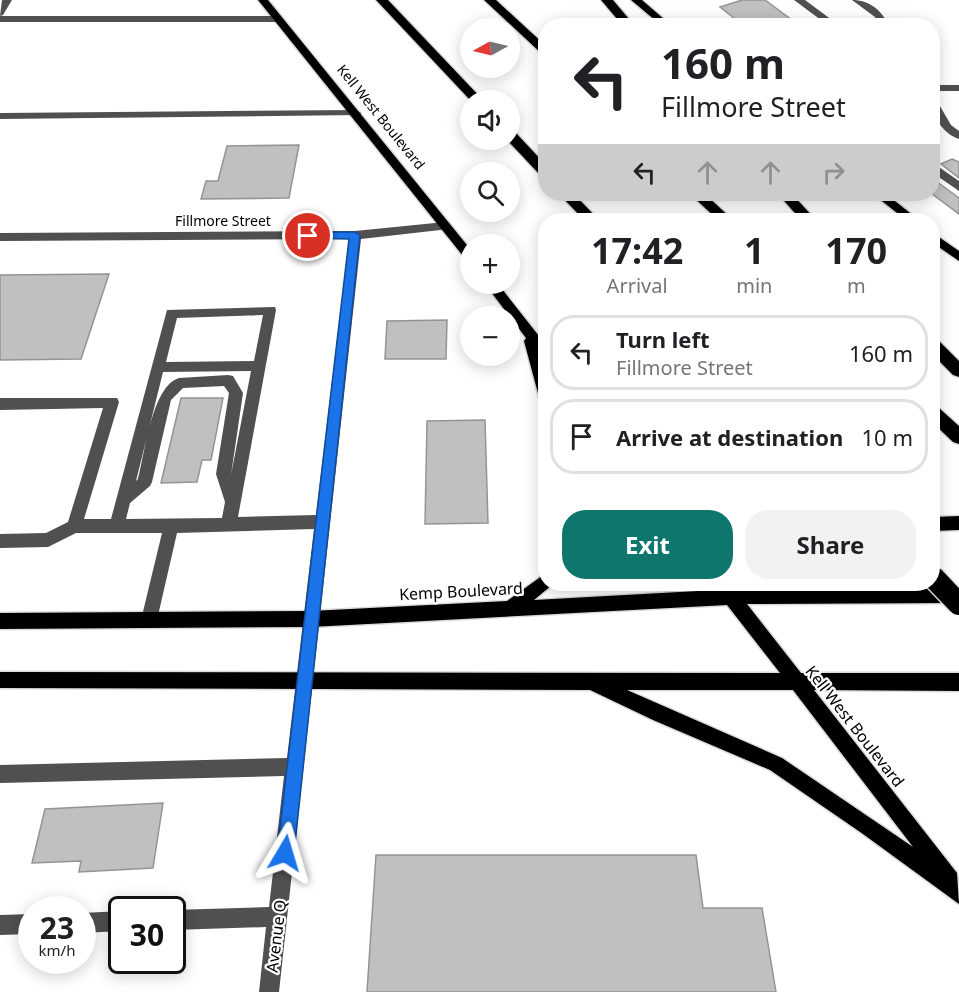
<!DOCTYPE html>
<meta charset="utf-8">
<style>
body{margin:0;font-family:"Noto Sans",sans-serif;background:#f2f2f2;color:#202124;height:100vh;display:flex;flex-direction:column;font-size:22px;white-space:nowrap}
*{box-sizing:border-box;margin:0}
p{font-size:20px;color:#757577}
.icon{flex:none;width:33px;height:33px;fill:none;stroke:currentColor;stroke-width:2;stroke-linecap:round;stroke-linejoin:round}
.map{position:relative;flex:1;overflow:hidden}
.panel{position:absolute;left:538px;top:213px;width:402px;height:378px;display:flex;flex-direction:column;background:#fff;border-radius:24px;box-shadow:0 3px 15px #0003}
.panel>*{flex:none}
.guide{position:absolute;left:538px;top:18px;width:402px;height:183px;border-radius:24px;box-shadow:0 3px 15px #0003;background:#fff;color:#202124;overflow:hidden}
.needle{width:39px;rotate:262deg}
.tools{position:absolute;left:460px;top:18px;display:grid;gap:12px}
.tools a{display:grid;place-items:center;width:60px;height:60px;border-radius:50%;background:#fff;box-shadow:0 3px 15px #0003;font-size:30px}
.speed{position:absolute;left:18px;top:896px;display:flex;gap:12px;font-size:30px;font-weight:700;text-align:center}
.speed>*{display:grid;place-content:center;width:78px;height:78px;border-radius:50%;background:#fff;box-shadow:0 3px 15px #0003;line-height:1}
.speed small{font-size:15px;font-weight:400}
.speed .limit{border:3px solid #111;border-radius:9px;background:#fff;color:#111}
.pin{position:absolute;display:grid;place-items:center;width:51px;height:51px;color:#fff;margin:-26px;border:3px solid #fff;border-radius:50%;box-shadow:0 2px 6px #0007}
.me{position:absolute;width:66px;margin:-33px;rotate:7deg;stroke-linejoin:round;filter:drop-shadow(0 0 4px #0008)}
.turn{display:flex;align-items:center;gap:21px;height:126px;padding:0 24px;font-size:27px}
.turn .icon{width:78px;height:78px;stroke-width:2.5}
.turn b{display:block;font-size:42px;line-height:51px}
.lanes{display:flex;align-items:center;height:57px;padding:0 24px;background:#0003;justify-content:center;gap:30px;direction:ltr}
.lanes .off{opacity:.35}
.eta{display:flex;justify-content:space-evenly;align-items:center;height:102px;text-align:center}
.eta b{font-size:36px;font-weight:700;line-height:42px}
.cta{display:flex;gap:12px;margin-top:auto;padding:12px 24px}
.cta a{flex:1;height:69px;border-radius:24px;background:#0f766e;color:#fff;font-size:24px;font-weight:700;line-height:69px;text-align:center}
.cta a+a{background:#f2f2f2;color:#202124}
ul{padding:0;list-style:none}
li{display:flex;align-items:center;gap:18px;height:75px;margin:0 12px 9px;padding:0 12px;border:3px solid #e0e0e0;border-radius:24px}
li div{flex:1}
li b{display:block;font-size:22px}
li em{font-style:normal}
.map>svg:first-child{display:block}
</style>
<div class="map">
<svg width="959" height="992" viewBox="0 0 959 992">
<rect width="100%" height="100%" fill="#fff"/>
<!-- building -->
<g fill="#c0c0c0" stroke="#949494" stroke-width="1.5">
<path d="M742 0H765L800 26H744L720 7Z"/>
<path d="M299 145 289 198 201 199 206 181H218L227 146Z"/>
<path d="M952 159 959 162V178L941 164Z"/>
<path d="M933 179 959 198V214L932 194Z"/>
<path d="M109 274 81 359 0 360V275Z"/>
<path d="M447 320 446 359H385L387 321Z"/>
<path d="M181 398H223L211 460H202L197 482 161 483Z"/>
<path d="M485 420 488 523 425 524 427 421Z"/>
<path d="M163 803 153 868 79 872 81 861 32 863 45 809Z"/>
<path d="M376 855H696L703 908H762L776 992H367Z"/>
</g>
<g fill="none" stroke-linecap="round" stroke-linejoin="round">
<defs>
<g id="major">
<path d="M258 0H268L471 250V262L467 261Z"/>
<path d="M631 0H642L672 26H662Z"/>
<path d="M873 194H886L919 220H906Z"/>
<path d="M933 233 959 251V261L933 243Z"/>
<path d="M485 284H498L546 345V360L543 359 546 372V403L539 397 524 341 526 338Z"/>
<path d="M959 516V530L933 531V517Z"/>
<path d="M546 573V584H552V585L534 600 716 590 713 584H730L735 589H959V601L956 603 747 604 801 673H959V691L814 690 957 873 959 904 863 834 770 770 653 720 590 690 0 688V672L780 673 727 605 311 627 0 629V613L311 611 507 601ZM627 690H793L913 847 782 758Z"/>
</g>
<g id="highway">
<path d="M376 0H388L483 100 471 101Z"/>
<path d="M484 0H496L546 46V56L542 54Z"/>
<path d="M601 0H613L635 26H623Z"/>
<path d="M510 131 515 132 546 165V177L541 176 507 140H510Z"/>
<path d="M559 194H574L599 220H584Z"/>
<path d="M690 194H705L733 220H718Z"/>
<path d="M778 194H792L816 220H801Z"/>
<path d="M933 339 939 341 959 361V377L953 375 933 355Z"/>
<path d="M933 406 939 408 959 426V444L953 442 933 423Z"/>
</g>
</defs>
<!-- major casing -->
<use href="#major" stroke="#dbdbdb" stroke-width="3"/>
<!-- highway casing -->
<use href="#highway" stroke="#dbdbdb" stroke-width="3"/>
<!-- minor -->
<g fill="#505050" fill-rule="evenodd">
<path d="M2 0H12L3 15 0 16Z"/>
<path d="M794 0H805L840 26H829Z"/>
<path d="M852 0C869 0 882 10 889 26H879L875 17Z"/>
<path d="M0 16H277L282 19 277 22H0Z"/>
<rect x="933" y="85" width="26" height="6"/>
<path d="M933 100 937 101 951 125 959 131V139C942 133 933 117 933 100Z"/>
<path d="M356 110 361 113 360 115 0 119V113Z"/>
<path d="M933 163 959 181V191L933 173Z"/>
<path d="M445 222 451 226 449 229 361 239 279 992H259L266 927 172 930V910L269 907 284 776 0 783V765L287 758 314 529 177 533 157 620 155 626 149 628 143 626 141 620 162 533H76L48 547 0 548V534L46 533 68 522 103 408 0 410V398H117L119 402 84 519H111L167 310 275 307 276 310 238 517 316 515 349 239 0 241V233L355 231ZM263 315 254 361 166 362 177 318ZM251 371 231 475 243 393 233 376 228 375 179 378C152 386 145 453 138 479L136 481 163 372ZM224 386 229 393 216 474 225 502 222 518 126 519 130 503 150 486 152 482 171 400 183 388Z"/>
<path d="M122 911V931L82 933V913Z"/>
<path d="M32 914V934L0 935V915Z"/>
</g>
<!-- major -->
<use href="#major" fill="#000" fill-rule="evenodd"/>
<!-- highway -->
<use href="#highway" fill="#000" fill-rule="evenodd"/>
<defs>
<path id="highway-bridge" d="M933 577 959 604"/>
</defs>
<!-- highway-bridge casing -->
<use href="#highway-bridge" stroke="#dbdbdb" stroke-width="25" stroke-linecap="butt"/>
<!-- highway-bridge -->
<use href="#highway-bridge" stroke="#000" stroke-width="22"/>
</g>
<!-- route -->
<path fill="#1a73e8" stroke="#114b97" stroke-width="1.5" d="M308 232H355L360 235 294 853 291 859 285 861 279 859 277 853 349 239 304 238V233Z"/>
<g text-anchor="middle" stroke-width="4.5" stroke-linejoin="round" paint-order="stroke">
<!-- far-street labels -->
<g font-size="14" fill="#000" stroke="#fff">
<text transform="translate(381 117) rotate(51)" y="5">Kell West Boulevard</text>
<text x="223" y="226">Fillmore Street</text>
</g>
<!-- street labels -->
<g font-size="16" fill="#000" stroke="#fff">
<text transform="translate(461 591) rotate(-3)" y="6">Kemp Boulevard</text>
<text transform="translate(855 726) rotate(52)" y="6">Kell West Boulevard</text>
<text transform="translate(276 936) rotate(-83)" y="6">Avenue Q</text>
</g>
</g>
</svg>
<div class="tools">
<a><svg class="needle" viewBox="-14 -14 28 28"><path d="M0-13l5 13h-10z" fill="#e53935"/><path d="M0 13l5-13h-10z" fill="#757577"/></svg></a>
<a><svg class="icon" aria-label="sound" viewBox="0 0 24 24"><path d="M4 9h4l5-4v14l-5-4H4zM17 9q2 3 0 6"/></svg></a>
<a><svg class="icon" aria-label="search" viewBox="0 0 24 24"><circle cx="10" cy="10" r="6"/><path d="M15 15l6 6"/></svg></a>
<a>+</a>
<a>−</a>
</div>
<div class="speed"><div>23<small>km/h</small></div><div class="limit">30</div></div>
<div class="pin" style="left:308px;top:236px;background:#d93025"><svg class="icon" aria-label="arrive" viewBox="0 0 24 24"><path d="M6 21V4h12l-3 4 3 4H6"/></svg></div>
<svg class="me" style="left:285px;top:853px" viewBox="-20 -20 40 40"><path d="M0-17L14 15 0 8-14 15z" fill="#1a73e8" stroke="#fff" stroke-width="4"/></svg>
<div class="guide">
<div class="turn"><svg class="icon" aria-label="left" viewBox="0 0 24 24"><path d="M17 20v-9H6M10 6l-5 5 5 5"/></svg><div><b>160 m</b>Fillmore Street</div></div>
<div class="lanes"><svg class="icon" aria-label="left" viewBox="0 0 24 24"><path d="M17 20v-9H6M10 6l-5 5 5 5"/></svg><svg class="icon off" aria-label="ahead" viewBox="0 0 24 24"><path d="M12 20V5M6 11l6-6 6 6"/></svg><svg class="icon off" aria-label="ahead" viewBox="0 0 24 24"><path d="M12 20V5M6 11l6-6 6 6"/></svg><svg class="icon off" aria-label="right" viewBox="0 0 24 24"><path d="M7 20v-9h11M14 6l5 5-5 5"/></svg></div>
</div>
<section class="panel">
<div class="eta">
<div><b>17:42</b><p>Arrival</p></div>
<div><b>1</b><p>min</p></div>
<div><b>170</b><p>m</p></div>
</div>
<ul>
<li><svg class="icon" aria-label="left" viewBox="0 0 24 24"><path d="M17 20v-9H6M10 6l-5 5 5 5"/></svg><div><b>Turn left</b><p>Fillmore Street</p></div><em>160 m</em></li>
<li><svg class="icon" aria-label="arrive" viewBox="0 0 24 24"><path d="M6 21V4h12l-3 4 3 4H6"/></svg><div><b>Arrive at destination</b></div><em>10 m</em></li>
</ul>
<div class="cta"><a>Exit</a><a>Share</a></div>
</section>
</div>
